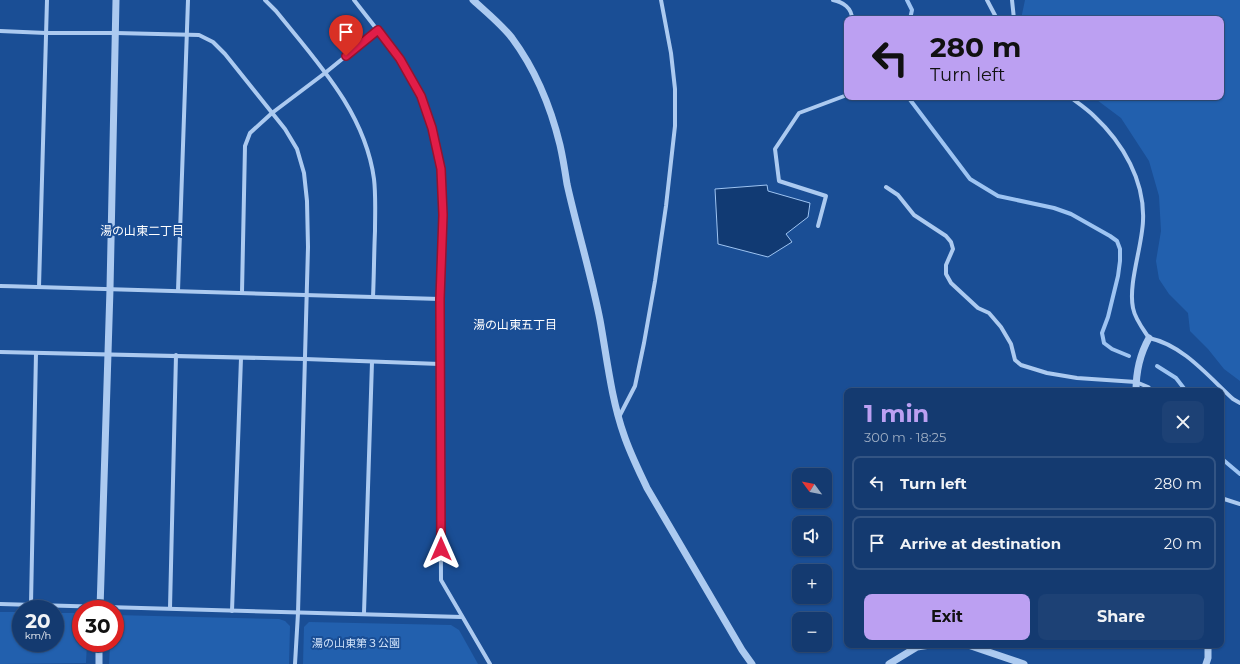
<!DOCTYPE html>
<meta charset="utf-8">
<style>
body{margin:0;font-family:Montserrat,"Noto Sans JP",sans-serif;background:#1d4175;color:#f1f3f6;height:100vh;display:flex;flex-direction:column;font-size:15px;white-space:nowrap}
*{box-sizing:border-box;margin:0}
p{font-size:13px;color:#9dadc3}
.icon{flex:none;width:22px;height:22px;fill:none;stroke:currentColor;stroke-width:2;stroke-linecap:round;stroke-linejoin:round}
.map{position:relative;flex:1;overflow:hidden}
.drawer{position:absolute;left:844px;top:388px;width:380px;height:260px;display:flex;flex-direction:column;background:#143a70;border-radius:8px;box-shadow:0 1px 3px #0004,0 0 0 1px #335483}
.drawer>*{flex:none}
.banner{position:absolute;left:844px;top:16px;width:380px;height:84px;border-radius:8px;box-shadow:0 1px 3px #0004,0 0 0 1px #335483;background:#bca0f2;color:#111;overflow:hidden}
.needle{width:26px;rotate:302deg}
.controls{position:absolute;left:792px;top:468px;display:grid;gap:8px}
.controls a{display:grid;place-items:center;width:40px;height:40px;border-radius:8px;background:#143a70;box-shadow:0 1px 3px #0004,0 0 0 1px #335483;font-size:20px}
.speed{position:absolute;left:12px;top:600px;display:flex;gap:8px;font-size:20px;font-weight:700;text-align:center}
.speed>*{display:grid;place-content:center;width:52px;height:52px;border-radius:50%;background:#143a70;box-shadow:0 1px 3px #0004,0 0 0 1px #335483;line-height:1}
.speed small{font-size:10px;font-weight:400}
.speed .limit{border:6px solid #d22;background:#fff;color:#111}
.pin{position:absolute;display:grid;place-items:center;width:34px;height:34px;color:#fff;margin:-41px -17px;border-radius:50% 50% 50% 0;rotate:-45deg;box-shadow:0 0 4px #0007}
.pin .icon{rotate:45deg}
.me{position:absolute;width:44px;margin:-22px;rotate:0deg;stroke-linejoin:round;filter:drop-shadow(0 0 3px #0008)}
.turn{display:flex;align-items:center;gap:14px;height:84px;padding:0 20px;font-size:18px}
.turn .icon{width:52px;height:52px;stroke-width:2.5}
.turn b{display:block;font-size:28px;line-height:34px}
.round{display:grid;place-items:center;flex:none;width:42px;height:42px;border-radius:8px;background:#1d4175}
.head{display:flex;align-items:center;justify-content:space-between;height:68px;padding:0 20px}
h1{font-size:24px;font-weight:700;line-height:30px;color:#bca0f2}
.cta{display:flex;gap:8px;margin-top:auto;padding:8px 20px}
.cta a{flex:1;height:46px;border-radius:8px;background:#bca0f2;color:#111;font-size:16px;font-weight:700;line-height:46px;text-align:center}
.cta a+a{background:#1d4175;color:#f1f3f6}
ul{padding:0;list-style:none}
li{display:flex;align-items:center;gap:12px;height:54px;margin:0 8px 6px;padding:0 12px;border:2px solid #335483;border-radius:8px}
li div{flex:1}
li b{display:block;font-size:15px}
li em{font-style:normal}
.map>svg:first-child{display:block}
</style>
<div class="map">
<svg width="1240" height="664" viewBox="0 0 1240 664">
<rect width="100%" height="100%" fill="#1a4e95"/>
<!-- green -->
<g fill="#2260ae">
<path d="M1025 0H1240V381L1224 369 1208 349 1190 331 1188 313 1169 294 1159 279 1156 261 1161 231 1159 196 1149 161 1121 118 1093 97H1221V19H1021Z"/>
<path d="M0 612H21V643H55V613H81V643H87L86 663 0 664Z"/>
<path d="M115 615 279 619 285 621 290 626 289 664H109L110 643H115Z"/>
<path d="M309 622 451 625 459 630 478 664H303L304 627Z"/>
</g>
<!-- water -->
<path fill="#113a73" stroke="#9ec4f2" d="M767 185 768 191 810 203 808 217 786 234 792 242 768 257 718 244 715 189Z"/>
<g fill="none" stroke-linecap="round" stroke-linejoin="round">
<!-- stream -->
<g stroke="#9ec4f2" stroke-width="4">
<path d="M907 0 912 10 910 19"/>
<path d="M908 97 970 179 998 196 1054 208 1071 214 1110 236 1117 241 1120 249V261L1118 276 1108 317 1102 333 1104 343 1112 349 1129 356"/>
<path d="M1157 366 1176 378 1186 391"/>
<path d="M1221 458 1240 474"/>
</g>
<!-- minor -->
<g stroke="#accaf0" stroke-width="4">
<path d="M265 0 276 11C317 62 365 112 374 179 376 196 375 214 375 231 374 253 374 275 373 297"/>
<path d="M354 0 400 59 421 96 432 129 441 169 443 215 440 299 441 580 490 664"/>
<path d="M833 0C843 2 852 8 852 19"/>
<path d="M987 0 997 19"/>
<path d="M1012 0 1014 19"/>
<path d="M0 31 46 33H116L199 35 213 42 225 54 285 129 297 149 304 173 307 201 308 247 298 613 295 664"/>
<path d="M1070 97C1078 103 1087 109 1094 116 1123 143 1145 181 1143 221 1142 247 1128 284 1133 308 1135 319 1143 329 1149 338 1183 345 1208 376 1233 399L1240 403"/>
<path d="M886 187 898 195 914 215 946 236 951 242 953 249 946 265V274L951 283 978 308 989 313 1001 327 1011 344 1015 360 1021 365 1047 373 1077 378 1136 382 1148 387 1152 391"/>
<path d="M818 226 826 196 779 181 775 149 799 113 847 95"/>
<path d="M0 286C147 290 294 295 440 299"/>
<path d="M39 287 47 0"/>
<path d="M178 291 188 0"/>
<path d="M242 292 245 146 250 133 272 113 325 73 378 30"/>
<path d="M0 352 305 359 440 364"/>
<path d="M619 417 635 386 644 343 655 281 666 206 675 126V89L671 53 661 0"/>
<path d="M1221 498 1240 504"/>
<path d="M0 604 462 617"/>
<path d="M31 604 36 353"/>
<path d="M170 608 176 355"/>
<path d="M232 611 241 358"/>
<path d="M364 613 372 362"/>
</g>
<!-- tertiary -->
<g stroke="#accaf0" stroke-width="7">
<path d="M473 0C486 12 501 24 512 38 535 69 551 108 560 145 563 158 565 171 567 184 577 229 591 274 600 320 607 358 611 398 624 435 630 453 639 471 647 488L742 650 752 664"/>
<path d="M1136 391C1136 372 1140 354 1149 338"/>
<path d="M100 609 110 289 116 0"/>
<path d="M968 645 1024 664"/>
<path d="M99 664V643"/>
<path d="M889 664 917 647 930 645"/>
<path d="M1206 664 1208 658V645"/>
</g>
</g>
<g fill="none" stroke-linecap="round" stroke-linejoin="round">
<defs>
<path id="route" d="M346 56 378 30 400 59 421 96 432 128 441 169 443 215 440 299 441 549"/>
</defs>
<!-- route casing -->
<use href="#route" stroke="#92132f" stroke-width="10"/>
<!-- route -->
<use href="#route" stroke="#e11d48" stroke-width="7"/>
</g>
<g text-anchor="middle" stroke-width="4" stroke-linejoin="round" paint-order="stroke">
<!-- park labels -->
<g font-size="11" fill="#d2e4fb" stroke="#1a4e95">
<text x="356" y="647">湯の山東第３公園</text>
</g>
<!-- neighbourhood labels -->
<g font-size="12" fill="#fff" stroke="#1a4e95">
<text x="142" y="235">湯の山東二丁目</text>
<text x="515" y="329">湯の山東五丁目</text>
</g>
</g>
</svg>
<div class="controls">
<a><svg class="needle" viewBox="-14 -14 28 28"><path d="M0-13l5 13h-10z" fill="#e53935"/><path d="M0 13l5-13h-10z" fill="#9dadc3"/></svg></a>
<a><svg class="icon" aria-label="sound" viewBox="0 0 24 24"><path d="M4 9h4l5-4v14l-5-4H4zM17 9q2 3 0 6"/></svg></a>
<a>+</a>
<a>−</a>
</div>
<div class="speed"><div>20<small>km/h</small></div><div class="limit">30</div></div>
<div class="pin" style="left:346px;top:56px;background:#d93025"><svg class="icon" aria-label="arrive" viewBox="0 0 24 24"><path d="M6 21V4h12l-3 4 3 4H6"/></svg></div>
<svg class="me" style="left:441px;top:549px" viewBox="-20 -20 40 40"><path d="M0-17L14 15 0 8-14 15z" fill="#e11d48" stroke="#fff" stroke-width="4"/></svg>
<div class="banner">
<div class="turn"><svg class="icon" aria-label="left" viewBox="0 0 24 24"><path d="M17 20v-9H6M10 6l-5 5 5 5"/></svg><div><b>280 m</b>Turn left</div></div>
</div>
<section class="drawer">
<div class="head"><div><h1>1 min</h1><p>300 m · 18:25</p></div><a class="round"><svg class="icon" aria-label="close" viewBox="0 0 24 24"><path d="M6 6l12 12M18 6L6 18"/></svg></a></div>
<ul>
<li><svg class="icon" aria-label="left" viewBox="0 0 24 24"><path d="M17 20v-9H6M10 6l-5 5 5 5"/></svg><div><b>Turn left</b></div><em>280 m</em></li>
<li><svg class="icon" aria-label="arrive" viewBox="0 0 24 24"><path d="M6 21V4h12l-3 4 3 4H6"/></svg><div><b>Arrive at destination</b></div><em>20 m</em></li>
</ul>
<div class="cta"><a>Exit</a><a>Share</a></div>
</section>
</div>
